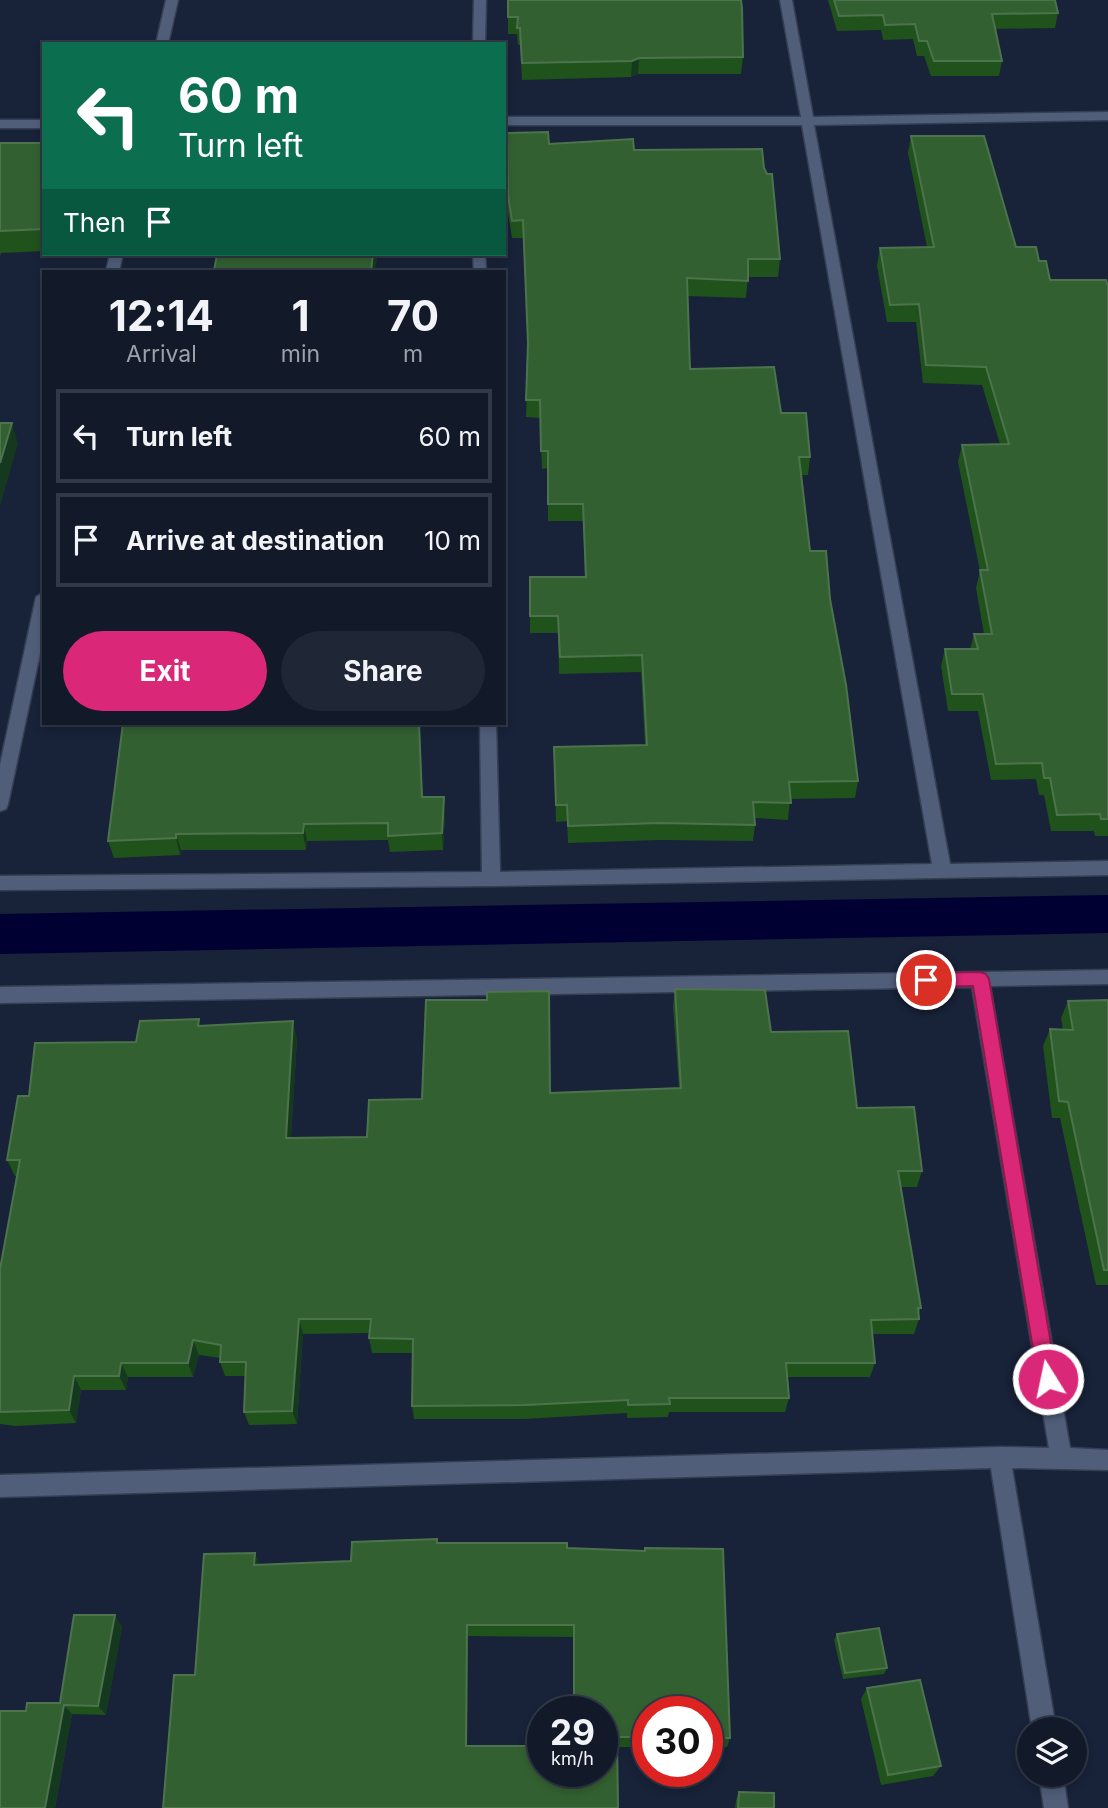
<!DOCTYPE html>
<style>
body{margin:0;font-family:Inter,sans-serif;background:#1f2736;color:#f1f3f6;height:100vh;display:flex;flex-direction:column;font-size:26px;white-space:nowrap}
*{box-sizing:border-box;margin:0}
p{font-size:23px;color:#9ca1a8}
.icon{flex:none;width:38px;height:38px;fill:none;stroke:currentColor;stroke-width:2;stroke-linecap:round;stroke-linejoin:round}
.map{position:relative;flex:1;overflow:hidden}
.drawer{position:absolute;left:42px;top:270px;width:464px;height:455px;display:flex;flex-direction:column;background:#121a2a;border-radius:0px;box-shadow:0 4px 10px #0003,0 0 0 2px #313847}
.drawer>*{flex:none}
.hud{position:absolute;left:42px;top:42px;width:464px;height:214px;border-radius:0px;box-shadow:0 4px 10px #0003,0 0 0 2px #313847;background:#0b6e4f;color:#fff;overflow:hidden}
.buttons{position:absolute;left:1017px;top:1717px;display:grid;gap:14px}
.buttons a{display:grid;place-items:center;width:70px;height:70px;border-radius:50%;background:#121a2a;box-shadow:0 4px 10px #0003,0 0 0 2px #313847;font-size:35px}
.speed{position:absolute;left:527px;top:1696px;display:flex;gap:14px;font-size:35px;font-weight:700;text-align:center}
.speed>*{display:grid;place-content:center;width:91px;height:91px;border-radius:50%;background:#121a2a;box-shadow:0 4px 10px #0003,0 0 0 2px #313847;line-height:1}
.speed small{font-size:18px;font-weight:400}
.speed .limit{border:10px solid #d22;background:#fff;color:#111}
.pin{position:absolute;display:grid;place-items:center;width:60px;height:60px;color:#fff;margin:-30px;border:4px solid #fff;border-radius:50%;box-shadow:0 2px 7px #0007}
.me{position:absolute;width:77px;margin:-38px;rotate:350deg;stroke-linejoin:round;filter:drop-shadow(0 0 5px #0008)}
.turn{display:flex;align-items:center;gap:24px;height:147px;padding:0 21px;font-size:32px}
.turn .icon{width:91px;height:91px;stroke-width:2.5}
.turn b{display:block;font-size:49px;line-height:60px}
.then{display:flex;align-items:center;height:66px;padding:0 21px;background:#0003;gap:14px;font-size:26px}
.eta{display:flex;justify-content:space-evenly;align-items:center;height:119px;text-align:center}
.eta b{font-size:42px;font-weight:700;line-height:49px}
.button{display:flex;gap:14px;margin-top:auto;padding:14px 21px}
.button a{flex:1;height:80px;border-radius:42px;background:#db2777;color:#fff;font-size:28px;font-weight:700;line-height:80px;text-align:center}
.button a+a{background:#1f2736;color:#f1f3f6}
ul{padding:0;list-style:none}
li{display:flex;align-items:center;gap:21px;height:94px;margin:0 14px 10px;padding:0 7px;border:4px solid #313847;border-radius:0px}
li div{flex:1}
li b{display:block;font-size:26px}
li em{font-style:normal}
.map>svg:first-child{display:block}
</style>
<div class="map">
<svg width="1108" height="1808" viewBox="0 0 1108 1808">
<rect width="100%" height="100%" fill="#182238"/>
<g fill="none" stroke-linecap="round" stroke-linejoin="round">
<!-- canal -->
<path fill="#010033" fill-rule="evenodd" d="M1108 895V933L0 954V914Z"/>
<defs>
<g id="minor">
<path d="M166 0H178L168 44H156Z"/>
<path d="M474 0H486L485 44H473Z"/>
<path d="M780 0H792L813 117 1108 112V120L814 125 950 864 1108 861V875L491 886 0 890V876L482 872 480 723H496L500 872 932 864 802 125H504V117H801Z"/>
<rect x="0" y="120" width="44" height="8"/>
<path d="M110 254H123L119 271H106Z"/>
<path d="M473 254H485L486 271H474Z"/>
<path d="M44 592V635L8 804 6 809 0 811V765L36 597Z"/>
<path d="M1108 970V984L990 986 1070 1448 1108 1450V1470L1012 1468 1056 1729H1032L991 1468 0 1497V1475L1000 1447 1049 1448 972 987 0 1003V987Z"/>
<path d="M1039 1774H1063L1068 1808H1044Z"/>
</g>
</defs>
<!-- minor casing -->
<use href="#minor" stroke="#353f54" stroke-width="3"/>
<!-- minor -->
<use href="#minor" fill="#515e7a" fill-rule="evenodd"/>
</g>
<!-- wall -->
<g fill="#20521b" fill-rule="evenodd">
<path d="M508 0 743 57 741 74H638L631 77 522 80 520 45H518L517 34H508Z"/>
<path d="M828 0H1055L1058 13 1055 28 995 29 1002 61 999 76H931L924 56H917L913 39 883 40 881 30 837 31Z"/>
<path d="M507 133 549 144 634 150 764 168 780 259 778 277H748L746 298 688 296 690 369 781 413 810 457 808 475H802L810 551 830 599 858 781 855 798 790 799 788 820 755 818V825L753 841 659 840 568 843 567 821 556 822 554 747 645 745 641 672 559 674 558 633H530V577H585L583 521H548V468L542 469 540 418 526 417 528 350 523 238H512L508 213Z"/>
<path d="M911 136 1016 247 1039 261 1050 280 1108 286V836H1095L1094 831H1051L1044 795H1039L1036 779 991 780 978 711H948L941 666 945 649H970L974 634H984L976 588 980 571 958 462 962 445 1000 444 982 385 923 383 916 322H887L877 266 880 248 927 247 908 153Z"/>
<path d="M0 143H44V251L1 253 0 256Z"/>
<path d="M420 741 423 797 445 814 443 850 390 852 388 840 307 841 306 850H181L180 855 114 858 108 841Z"/>
<path d="M675 989 771 1032 857 1108 922 1171 917 1187H900L921 1308 918 1313 919 1319 914 1334H872L875 1363 870 1377H787L789 1398 785 1412H669L668 1417 627 1418V1413L525 1419H414L412 1406 413 1353H372L369 1338 370 1333 303 1334 297 1424 249 1425 244 1412 245 1376H225L220 1362V1358L199 1355 193 1377H128L126 1390H81L76 1423 15 1426 0 1424V1269L17 1176H15L7 1160 29 1096 136 1042 201 1026 297 1038 291 1138 367 1137 422 1099 679 1088 673 1006Z"/>
<path d="M1108 1000V1285H1096L1060 1118H1052L1043 1046 1050 1029 1063 1030 1061 1018 1068 1001Z"/>
<path d="M437 1539 438 1543 567 1548 730 1738 727 1747H707V1712H648V1747H618V1808L195 1675 260 1565 351 1561ZM468 1636 574 1637 602 1771 467 1746Z"/>
<path d="M122 1626 106 1715 72 1714 55 1808H0L26 1711 60 1703Z"/>
<path d="M837 1634 887 1668 884 1674 843 1679 834 1640Z"/>
<path d="M867 1688 941 1766 933 1776 881 1785 861 1699Z"/>
<path d="M739 1792 774 1808H735L736 1800Z"/>
</g>
<!-- shaded-wall -->
<g fill="#15391e">
<path d="M639 58 638 74 631 77 632 61Z"/>
<path d="M373 254H378L375 271H371Z"/>
<path d="M12 423 18 444 0 506V463Z"/>
<path d="M444 797 445 814 443 850 442 833Z"/>
<path d="M304 824 307 841 306 850 303 833Z"/>
<path d="M176 834 181 850 180 855 176 838Z"/>
<path d="M293 1021 297 1038 290 1154 286 1138Z"/>
<path d="M299 1319 303 1334 297 1424 292 1411Z"/>
<path d="M193 1340 199 1355 193 1377 188 1363Z"/>
<path d="M121 1363 128 1377 126 1390 119 1376Z"/>
<path d="M74 1376 81 1390 76 1423 69 1410Z"/>
<path d="M255 1553 260 1565H254Z"/>
<path d="M115 1615 122 1626 106 1715 98 1706Z"/>
<path d="M467 1625 468 1636 467 1756 466 1746Z"/>
<path d="M64 1705 72 1714 55 1808H45Z"/>
</g>
<!-- building -->
<g fill="#336031" stroke="#4c734d" stroke-width="2" fill-rule="evenodd">
<path d="M508 0H741L742 8 743 57 639 58 632 61 522 63 520 28H517L518 17H508Z"/>
<path d="M834 0H1055L1058 13 992 14 1002 61H934L927 41H919L915 24 885 25 883 15 839 16Z"/>
<path d="M548 132 549 144 633 139 634 150 762 149 764 168 767 174H772L780 259H748V281L687 278 690 369 774 367 781 413H806L810 457H799L810 551H826L830 599 846 685 858 781 789 782 791 803 753 802 755 825 660 823 568 826 567 805H556L554 747 647 745 642 655 560 657 558 616H530V577H586L583 504H548V451H541L540 400H526L528 343 523 220 512 221 508 195 507 133Z"/>
<path d="M911 136H984L1016 247H1036L1039 261H1046L1050 280H1106L1108 286V819H1101L1100 814 1057 815 1050 778H1044L1042 763 996 764 983 694H952L945 649H978L974 634H992L980 570H988L962 445 1009 444 986 367 926 365 919 304 890 305 880 248 934 247Z"/>
<path d="M0 143H44V229L0 231Z"/>
<path d="M217 254H373L371 271H214Z"/>
<path d="M0 423H12L0 463Z"/>
<path d="M123 723H419L422 797H444L442 833 388 836V823L304 824 303 833 176 834V838L108 841Z"/>
<path d="M675 989 765 990 771 1032 848 1031 857 1108 914 1107 922 1171H898L921 1308H918L919 1319 871 1320 875 1363H786L789 1398H669L670 1404 628 1405V1400L525 1405 412 1406 413 1339 369 1338 371 1319H299L292 1411 244 1412 246 1362H220L221 1345 193 1340 188 1363H121L119 1376H74L69 1410 0 1412V1269L20 1160H7L18 1096H29L35 1043 136 1042 140 1021 199 1019 198 1026 293 1021 286 1138 367 1137 369 1100 422 1099 426 1000H487V992L549 991 550 1093 681 1088Z"/>
<path d="M1108 1000V1270H1104L1068 1102 1059 1101 1050 1029 1073 1030 1068 1001Z"/>
<path d="M437 1539V1543H567V1548L645 1551V1548L723 1549 730 1738H707V1712H648V1737H617L618 1808H163L174 1675H195L204 1554 255 1553 254 1565 351 1561 352 1542ZM467 1625H574V1712H602V1771H542V1746H466Z"/>
<path d="M74 1615H115L98 1706 64 1705 45 1808H0V1711H26L27 1703H60Z"/>
<path d="M879 1628 887 1668 845 1673 837 1634Z"/>
<path d="M920 1680 941 1766 888 1775 867 1688Z"/>
<path d="M739 1792 774 1793V1808H738Z"/>
</g>
<!-- route -->
<path fill="#db2777" stroke="#8e194d" stroke-width="2" d="M980 972 986 974 989 979 1057 1379 1054 1386 1048 1388 1041 1386 1038 1379 973 986 926 987 920 985 918 980 920 975 926 973Z"/>
</svg>
<div class="buttons">
<a><svg class="icon" aria-label="layers" viewBox="0 0 24 24"><path d="M12 4l9 5-9 5-9-5zM3 14l9 5 9-5"/></svg></a>
</div>
<div class="speed"><div>29<small>km/h</small></div><div class="limit">30</div></div>
<div class="pin" style="left:926px;top:980px;background:#d93025"><svg class="icon" aria-label="arrive" viewBox="0 0 24 24"><path d="M6 21V4h12l-3 4 3 4H6"/></svg></div>
<svg class="me" style="left:1048px;top:1379px" viewBox="-20 -20 40 40"><circle r="17" fill="#db2777" stroke="#fff" stroke-width="3"/><path d="M0-11L8 9 0 5-8 9z" fill="#fff"/></svg>
<div class="hud">
<div class="turn"><svg class="icon" aria-label="left" viewBox="0 0 24 24"><path d="M17 20v-9H6M10 6l-5 5 5 5"/></svg><div><b>60 m</b>Turn left</div></div>
<div class="then">Then<svg class="icon" aria-label="arrive" viewBox="0 0 24 24"><path d="M6 21V4h12l-3 4 3 4H6"/></svg></div>
</div>
<section class="drawer">
<div class="eta">
<div><b>12:14</b><p>Arrival</p></div>
<div><b>1</b><p>min</p></div>
<div><b>70</b><p>m</p></div>
</div>
<ul>
<li><svg class="icon" aria-label="left" viewBox="0 0 24 24"><path d="M17 20v-9H6M10 6l-5 5 5 5"/></svg><div><b>Turn left</b></div><em>60 m</em></li>
<li><svg class="icon" aria-label="arrive" viewBox="0 0 24 24"><path d="M6 21V4h12l-3 4 3 4H6"/></svg><div><b>Arrive at destination</b></div><em>10 m</em></li>
</ul>
<div class="button"><a>Exit</a><a>Share</a></div>
</section>
</div>
